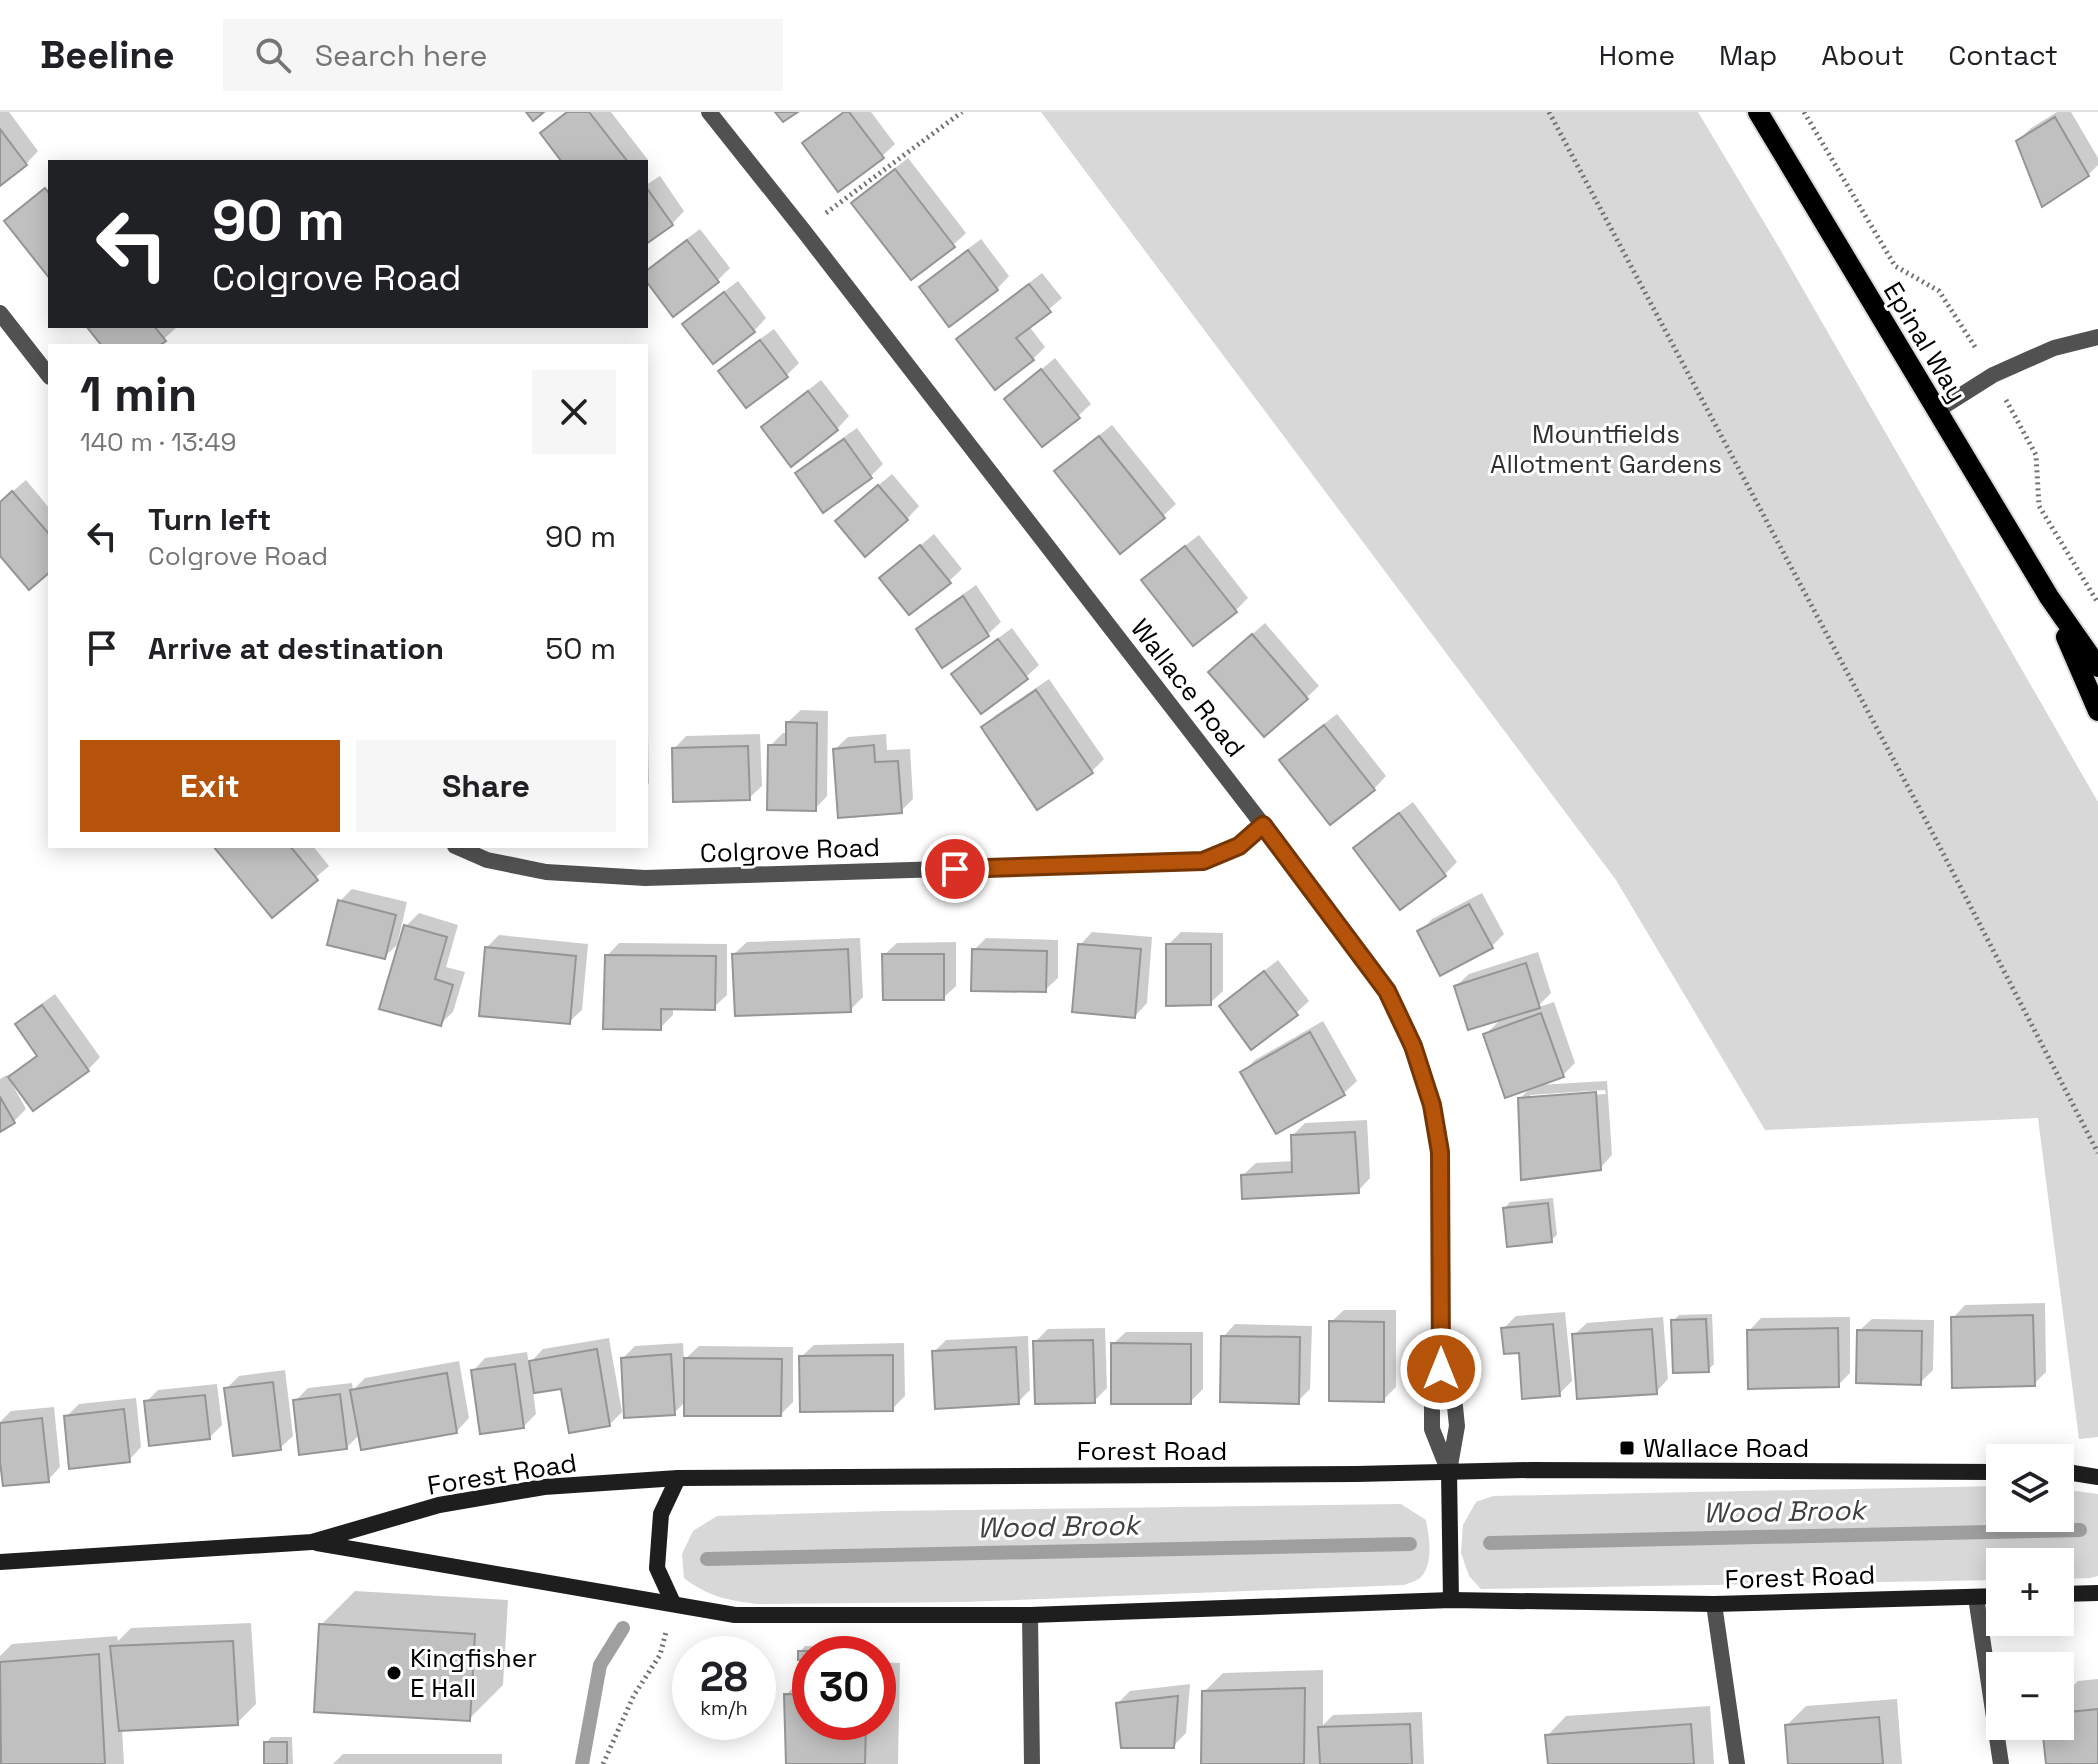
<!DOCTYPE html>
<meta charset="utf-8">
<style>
body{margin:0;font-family:"Space Grotesk",sans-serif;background:#f6f6f6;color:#202124;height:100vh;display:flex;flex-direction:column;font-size:30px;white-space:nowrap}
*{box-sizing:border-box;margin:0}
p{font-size:26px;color:#757577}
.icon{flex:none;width:44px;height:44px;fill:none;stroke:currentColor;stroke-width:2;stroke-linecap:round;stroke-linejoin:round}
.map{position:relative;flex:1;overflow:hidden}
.side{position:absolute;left:48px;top:232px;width:600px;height:504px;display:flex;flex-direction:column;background:#fff;border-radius:0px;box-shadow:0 4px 20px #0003}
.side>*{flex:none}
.top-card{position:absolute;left:48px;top:48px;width:600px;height:168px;border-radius:0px;box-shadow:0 4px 20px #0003;background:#202124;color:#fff;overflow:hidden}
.controls{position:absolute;left:1986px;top:1332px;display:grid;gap:16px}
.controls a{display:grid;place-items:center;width:88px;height:88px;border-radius:0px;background:#fff;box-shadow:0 4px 20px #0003;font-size:40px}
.speed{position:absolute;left:672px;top:1524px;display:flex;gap:16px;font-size:40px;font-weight:700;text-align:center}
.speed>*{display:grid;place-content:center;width:104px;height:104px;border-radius:50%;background:#fff;box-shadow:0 4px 20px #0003;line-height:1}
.speed small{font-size:20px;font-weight:400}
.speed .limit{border:12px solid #d22;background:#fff;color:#111}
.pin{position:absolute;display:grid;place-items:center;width:68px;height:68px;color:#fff;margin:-34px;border:4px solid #fff;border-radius:50%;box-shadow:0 2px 8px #0007}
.me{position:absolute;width:88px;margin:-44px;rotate:0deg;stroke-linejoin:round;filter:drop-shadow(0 0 6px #0008)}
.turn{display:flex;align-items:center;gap:28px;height:168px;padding:0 32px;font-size:36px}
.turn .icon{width:104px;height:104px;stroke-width:2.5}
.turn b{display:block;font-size:56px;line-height:68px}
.round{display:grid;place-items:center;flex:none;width:84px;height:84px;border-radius:0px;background:#f6f6f6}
.headline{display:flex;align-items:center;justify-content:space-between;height:136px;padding:0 32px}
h1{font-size:48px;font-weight:600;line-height:60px}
.action{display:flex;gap:16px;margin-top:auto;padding:16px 32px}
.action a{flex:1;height:92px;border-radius:0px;background:#b45309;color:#fff;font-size:32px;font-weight:600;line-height:92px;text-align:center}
.action a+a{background:#f6f6f6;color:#202124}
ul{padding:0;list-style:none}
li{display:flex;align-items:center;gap:24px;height:112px;padding:0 32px}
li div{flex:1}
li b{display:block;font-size:30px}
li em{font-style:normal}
header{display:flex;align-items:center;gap:48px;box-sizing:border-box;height:112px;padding:0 40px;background:#fff;border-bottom:2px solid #e0e0e0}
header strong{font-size:38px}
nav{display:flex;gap:44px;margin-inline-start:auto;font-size:28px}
.search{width:560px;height:72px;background:#f6f6f6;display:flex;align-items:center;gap:20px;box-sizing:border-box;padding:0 28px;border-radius:0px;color:#757577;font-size:30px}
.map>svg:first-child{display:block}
</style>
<header>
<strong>Beeline</strong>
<div class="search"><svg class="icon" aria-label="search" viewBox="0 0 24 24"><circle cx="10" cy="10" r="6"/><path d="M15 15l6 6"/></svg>Search here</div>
<nav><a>Home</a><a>Map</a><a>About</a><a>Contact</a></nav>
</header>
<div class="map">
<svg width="2098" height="1652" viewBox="0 0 2098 1652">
<rect width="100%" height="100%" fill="#fff"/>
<!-- green -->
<g fill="#d8d8d8">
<path d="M1041 0H1698L1777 132 2098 690V1325L2079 1327 2038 1006 1765 1018 1616 768Z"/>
<path d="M2000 1374V1406H2060V1377L2098 1382V1464L2090 1466 2060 1467V1450H2000V1468L1481 1477 1469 1464 1461 1441 1463 1413 1476 1390 1493 1384Z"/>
<path d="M1401 1392 1426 1408C1429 1424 1434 1451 1421 1465 1417 1469 1409 1471 1404 1473L964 1490 757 1492C727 1488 709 1485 684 1466L682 1442 693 1419 717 1404 885 1399Z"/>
</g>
<!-- shadow -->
<g fill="#0003" fill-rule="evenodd">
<path d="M0 0H9L38 39 26 52 0 71Z"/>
<path d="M566 0H611L648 48 646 50H565L542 21Z"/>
<path d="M843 0H871L895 32 882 44 804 32 817 19Z"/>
<path d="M2057 0H2071L2098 46V53L2088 63 2018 29 2031 16Z"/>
<path d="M908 46 966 121 953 133 854 91 866 79Z"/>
<path d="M660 64 684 99 672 112 646 130V73Z"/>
<path d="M700 117 730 156 718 168 674 202 646 166V160L656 150Z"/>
<path d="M981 127 1009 164 997 177 922 175 934 163Z"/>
<path d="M1042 161 1062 186 1029 214 1045 235 1033 247 958 228 971 215Z"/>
<path d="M738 169 766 206 754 219 685 212 697 200Z"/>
<path d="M88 214H176L177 215 156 234H104Z"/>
<path d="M774 217 799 251 787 263 746 293 721 259 733 247Z"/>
<path d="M1055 246 1091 292 1078 304 1006 287Z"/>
<path d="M821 268 849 304 837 317 763 315 776 303Z"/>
<path d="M1112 313 1176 392 1163 404 1057 359 1069 347Z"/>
<path d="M857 316 883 352 871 364 798 362 810 349Z"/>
<path d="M892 362 919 394 907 407 850 397Z"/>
<path d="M26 368 50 397V457L0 441V390Z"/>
<path d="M934 422 962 457 949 469 882 466Z"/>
<path d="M1199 423 1248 486 1236 498 1194 531 1144 469 1156 456Z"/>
<path d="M976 473 1001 510 988 522 943 553 918 517 931 505Z"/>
<path d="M1265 511 1319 574 1306 586 1223 548Z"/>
<path d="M1012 516 1039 553 1026 565 954 563 966 550Z"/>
<path d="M1049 567 1104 647 1091 660 983 615 996 603Z"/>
<path d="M801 598 828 599 827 684 815 697 770 634 783 621H788V610Z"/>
<path d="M1337 602 1386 664 1374 677 1331 710 1282 648 1294 635Z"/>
<path d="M646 622H648L649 671 646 674Z"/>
<path d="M760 622 762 674 749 686 674 637 686 624Z"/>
<path d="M886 622 887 638 910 637 913 687 901 699 835 637 848 625Z"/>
<path d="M1413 690 1457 750 1444 763 1356 736 1368 723Z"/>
<path d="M215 734H313L329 754 272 803Z"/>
<path d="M352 777 407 790 397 833 384 845 340 789Z"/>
<path d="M1482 781 1504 822 1491 835 1420 820 1432 807Z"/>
<path d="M419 801 458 813 446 855 465 860 453 900 440 912 382 895 406 814Z"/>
<path d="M1092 820 1152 825 1147 891 1135 904 1080 833Z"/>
<path d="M1181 820 1223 821V879L1210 891 1168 833Z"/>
<path d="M499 823 588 832 582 898 569 910 487 835Z"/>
<path d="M860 826 863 885 850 898 734 842 747 830Z"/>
<path d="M986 826 1058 828V866L1045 878 974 838Z"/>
<path d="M956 830V874L943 886 884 843 897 831Z"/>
<path d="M619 831 727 832V883L714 895H673V903L660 916 607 844Z"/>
<path d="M1538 840 1551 881 1536 896 1554 890 1575 951 1563 963 1538 973 1607 969 1612 1043 1600 1056 1520 986 1533 974 1485 923 1503 905 1456 874 1469 862ZM1605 978 1606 982 1530 987V983Z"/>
<path d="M1278 848 1309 889 1296 901 1221 894 1234 882Z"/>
<path d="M55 882 100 945 88 958 11 970 26 997 14 1009 0 1017V967L7 963 9 967 23 953 38 942 17 912 30 900Z"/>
<path d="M1323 909 1357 969 1344 981 1277 1020 1243 960 1255 948Z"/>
<path d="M1367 1008 1370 1066 1358 1079 1243 1063 1256 1051 1294 1049 1293 1023 1305 1011Z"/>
<path d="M1553 1086 1557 1123 1551 1128 1505 1096 1510 1090Z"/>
<path d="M2045 1191 2046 1260 2034 1272 1953 1206 1965 1193Z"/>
<path d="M1344 1198H1396V1275L1383 1288 1331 1210Z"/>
<path d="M1565 1200 1572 1269 1559 1282 1503 1217 1516 1204Z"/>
<path d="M1712 1202 1714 1252 1708 1258 1673 1209 1679 1203Z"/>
<path d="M1663 1205 1668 1267 1656 1280 1574 1223 1587 1211Z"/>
<path d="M1850 1205V1261L1838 1273 1749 1219 1761 1206Z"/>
<path d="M1872 1207 1934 1208 1933 1258 1920 1271 1859 1219Z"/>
<path d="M1235 1212 1312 1214 1310 1277 1298 1289 1223 1225Z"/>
<path d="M1105 1216 1107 1276 1094 1289 1035 1230 1048 1217Z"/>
<path d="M1126 1220H1203V1277L1190 1290 1113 1232Z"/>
<path d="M1028 1224 1030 1278 1018 1290 934 1240 946 1228Z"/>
<path d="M609 1226 622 1300 609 1313 563 1274 533 1279 536 1302 524 1314 473 1259 485 1246 527 1240 529 1252 543 1237Z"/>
<path d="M683 1231 684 1248 699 1234 793 1235V1290L781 1302 686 1289 674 1301 623 1246 635 1234Z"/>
<path d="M904 1231 905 1284 892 1297 801 1245 814 1233Z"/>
<path d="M459 1249 469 1306 457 1319 360 1322 346 1336 295 1289 308 1276 352 1271 353 1278 365 1266Z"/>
<path d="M285 1258 293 1324 280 1336 226 1277 239 1264Z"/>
<path d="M217 1272 222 1313 209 1326 146 1290 158 1278Z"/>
<path d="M136 1286 141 1335 129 1348 66 1305 79 1292Z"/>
<path d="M54 1295 60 1355 48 1368 0 1331V1310L11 1299Z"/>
<path d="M355 1479 508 1488 503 1573 469 1607 321 1513Z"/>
<path d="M251 1511 256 1592 237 1611 122 1617 124 1652H3L2 1643 0 1646V1544L12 1532 117 1524 118 1529 131 1516Z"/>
<path d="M805 1534H826V1541L810 1542V1547L800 1540Z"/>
<path d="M878 1550 900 1551 898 1652H788L786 1583 810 1558V1610H878Z"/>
<path d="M1323 1558V1613L1333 1603 1422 1600 1424 1652H1203L1204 1580 1223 1561Z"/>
<path d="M2098 1567V1652H2048L2044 1614H2060V1587L2078 1569Z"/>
<path d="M1190 1572 1186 1621 1173 1634 1118 1591 1130 1579Z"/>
<path d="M1897 1587 1902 1652H1791L1787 1613 1806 1594Z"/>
<path d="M1710 1594 1714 1652H1550L1548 1623 1566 1604Z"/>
<path d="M271 1625H292L293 1652H266V1631Z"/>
<path d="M343 1642H502V1652H333Z"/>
</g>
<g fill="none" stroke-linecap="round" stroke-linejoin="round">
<!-- stream -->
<g stroke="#9f9f9f" stroke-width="14">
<path d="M1490 1431 2080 1418"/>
<path d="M707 1447 1410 1432"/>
<path d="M582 1652 600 1553 623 1516"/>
</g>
</g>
<!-- building -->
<g fill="#c0c0c0" stroke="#959595" stroke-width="2">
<path d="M526 0H544L533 9Z"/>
<path d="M567 0H589L628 50H562L540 21Z"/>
<path d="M775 0H798L783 10Z"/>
<path d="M844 0H849L884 46 838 80 802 31Z"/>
<path d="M2055 5 2089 64 2042 95 2016 29Z"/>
<path d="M0 17 27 53 0 74Z"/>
<path d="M895 57 955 135 911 168 851 91Z"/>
<path d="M646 75 673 113 646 132Z"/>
<path d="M45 76 50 82V167L4 109Z"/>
<path d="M687 128 719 170 673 205 646 169V159Z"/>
<path d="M968 138 998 178 949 215 919 175Z"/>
<path d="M1029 172 1051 200 1016 226 1034 248 995 278 956 227Z"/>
<path d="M724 180 755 220 713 252 682 212Z"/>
<path d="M86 214H154L166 229 159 234H102Z"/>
<path d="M760 228 788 265 746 296 718 259Z"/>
<path d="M1041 257 1080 306 1042 335 1004 287Z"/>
<path d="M808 279 838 318 791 355 761 315Z"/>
<path d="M1099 324 1165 406 1120 442 1054 359Z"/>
<path d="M844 327 872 366 823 401 795 361Z"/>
<path d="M878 373 908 408 865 445 835 409Z"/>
<path d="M12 379 50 423V460L29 478 0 444V390Z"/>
<path d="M920 433 951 471 909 503 879 466Z"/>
<path d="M1185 434 1237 500 1193 534 1141 468Z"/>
<path d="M963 484 989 524 942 556 916 517Z"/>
<path d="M1252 522 1308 587 1264 625 1208 560Z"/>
<path d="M998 527 1028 567 981 602 951 562Z"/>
<path d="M1036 578 1093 661 1037 698 981 615Z"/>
<path d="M786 610 817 611 816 699 767 698 768 633H786Z"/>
<path d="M1324 613 1375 678 1330 713 1279 648Z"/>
<path d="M874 633 875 650 898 649 902 701 838 706 833 637Z"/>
<path d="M748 634 750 688 673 690 672 636Z"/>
<path d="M1399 701 1446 764 1400 798 1353 736Z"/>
<path d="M213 734H290L318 768 272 806Z"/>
<path d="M338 788 396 803 385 847 327 833Z"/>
<path d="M1469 792 1493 836 1440 864 1417 819Z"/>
<path d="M404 813 447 825 435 867 453 873 441 914 379 897Z"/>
<path d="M1078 832 1141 837 1135 906 1072 900Z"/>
<path d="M1166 832H1211V893L1166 894Z"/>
<path d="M485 835 576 844 570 912 479 904Z"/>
<path d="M848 837 851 900 735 904 732 842Z"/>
<path d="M972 837 1047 839 1046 880 971 879Z"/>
<path d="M882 842H944V888H883Z"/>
<path d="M605 843 716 844 715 898 661 897V918L603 917Z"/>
<path d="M1526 851 1540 896 1468 918 1454 874Z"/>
<path d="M1264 859 1298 903 1251 938 1219 894Z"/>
<path d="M42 893 89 959 33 999 8 965 37 944 15 912Z"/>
<path d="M1541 901 1564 965 1505 986 1483 922Z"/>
<path d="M1310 920 1345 983 1276 1022 1240 960Z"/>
<path d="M1596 980 1601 1058 1521 1068 1518 986Z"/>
<path d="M0 985 15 1011 0 1020Z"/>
<path d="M1355 1020 1359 1081 1242 1087 1241 1063 1292 1060 1291 1023Z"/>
<path d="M1548 1091 1552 1130 1507 1135 1503 1096Z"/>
<path d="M2033 1203 2035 1274 1952 1276 1951 1205Z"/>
<path d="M1706 1207 1709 1260 1673 1261 1671 1208Z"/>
<path d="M1329 1209 1384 1210V1290L1329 1289Z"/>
<path d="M1553 1212 1560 1284 1522 1287 1519 1241 1504 1242 1501 1216Z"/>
<path d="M1838 1216 1839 1275 1748 1277 1747 1218Z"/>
<path d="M1652 1217 1657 1282 1577 1287 1572 1222Z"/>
<path d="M1857 1218 1922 1219 1921 1273 1856 1271Z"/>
<path d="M1221 1224 1300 1225 1299 1292 1220 1290Z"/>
<path d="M1093 1228 1095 1291 1035 1292 1033 1229Z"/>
<path d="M1111 1231 1191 1232V1292H1111Z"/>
<path d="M1016 1235 1019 1292 935 1297 932 1239Z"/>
<path d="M597 1237 610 1314 569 1321 561 1277 534 1281 529 1249Z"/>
<path d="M671 1242 675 1303 624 1306 621 1246Z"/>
<path d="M893 1243V1299L800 1300 799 1244Z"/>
<path d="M684 1246 782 1247 781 1304H684Z"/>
<path d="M515 1252 524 1316 480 1322 471 1258Z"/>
<path d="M447 1261 457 1321 361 1338 350 1278Z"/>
<path d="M273 1270 281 1338 233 1344 224 1276Z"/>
<path d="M340 1282 347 1337 299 1343 293 1288Z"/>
<path d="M205 1283 210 1327 149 1334 144 1289Z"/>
<path d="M124 1297 130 1350 69 1357 64 1304Z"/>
<path d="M42 1306 49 1370 3 1374 0 1350V1311Z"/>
<path d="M319 1512 475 1522 470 1609 314 1600Z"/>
<path d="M233 1529 238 1613 119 1619 110 1534Z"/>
<path d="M798 1539H821V1542H810V1549L798 1548Z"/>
<path d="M99 1542 105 1652H1L0 1550Z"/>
<path d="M1305 1576 1304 1652H1201L1202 1579Z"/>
<path d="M784 1582 810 1583V1610H866L865 1652H786Z"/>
<path d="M1178 1584 1174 1636H1121L1116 1591Z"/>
<path d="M2098 1597V1652H2046L2042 1614H2060V1601Z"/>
<path d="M1879 1605 1883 1652H1788L1785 1613Z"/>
<path d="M1410 1612 1412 1652H1320L1318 1615Z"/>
<path d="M1691 1612 1694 1652H1548L1545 1623Z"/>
<rect x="264" y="1630" width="23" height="22"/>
</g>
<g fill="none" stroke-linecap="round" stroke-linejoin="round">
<defs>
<g id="primary">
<path d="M1758 0 2049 485 2098 555"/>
<path d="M2066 525 2098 599"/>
</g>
</defs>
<!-- primary casing -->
<use href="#primary" stroke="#dbdbdb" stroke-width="24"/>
<!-- path -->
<g stroke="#737373" stroke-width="5" stroke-dasharray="2 4" stroke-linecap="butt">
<path d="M1549 0 1932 720 2098 1041"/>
<path d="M1804 0 1895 154 1939 179 1977 238"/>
<path d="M826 101 962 0"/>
<path d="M2006 288 2036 343 2039 394 2098 491"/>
<path d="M603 1652 634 1583 660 1543 666 1520"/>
</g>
<!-- lane -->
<g stroke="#515151" stroke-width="16">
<path d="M1976 1485 2001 1652"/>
<path d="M1714 1492 1737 1652"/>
</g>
<!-- street -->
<g stroke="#515151" stroke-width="16">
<path d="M709 0 803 118 1263 713 1387 879 1413 934 1432 993 1440 1040 1441 1257 1432 1287V1317L1449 1360"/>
<path d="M0 201 50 265"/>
<path d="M1936 299 1993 263 2054 236 2098 225"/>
<path d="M455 734 487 748 546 760 645 766 1203 749 1239 734 1263 713"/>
<path d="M1441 1257 1454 1285 1457 1314 1449 1359"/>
<path d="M1030 1503 1032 1652"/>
</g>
<!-- secondary -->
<g stroke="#1e1e1e" stroke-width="16">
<path d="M1449 1360 1451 1488"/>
<path d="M2060 1361H2073L2098 1365"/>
<path d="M317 1431 735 1503H1030L1451 1488 1714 1492 2000 1484"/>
<path d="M0 1450 312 1430 439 1393 544 1375 678 1366 1356 1362 1531 1358 2000 1360"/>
<path d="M2060 1482 2098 1481"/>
<path d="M673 1491 657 1456 661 1402 678 1366"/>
</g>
<!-- primary -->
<use href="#primary" stroke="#000" stroke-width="20"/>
</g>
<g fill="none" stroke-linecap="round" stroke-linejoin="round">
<defs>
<path id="route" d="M955 757 1203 749 1239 734 1263 713 1387 879 1413 934 1432 993 1440 1040 1441 1257"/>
</defs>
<!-- route casing -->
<use href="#route" stroke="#753606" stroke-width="20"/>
<!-- route -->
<use href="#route" stroke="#b45309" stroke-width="14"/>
</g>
<!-- markers -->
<g fill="#000" stroke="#fff" stroke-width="3">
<rect x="1619" y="1328" width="16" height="16" rx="4"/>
<circle cx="394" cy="1561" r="8"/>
</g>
<g text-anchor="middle" stroke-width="6" stroke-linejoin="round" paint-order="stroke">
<!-- street labels -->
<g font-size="26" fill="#000" stroke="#fff">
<text transform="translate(1925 230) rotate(59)" y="9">Epinal Way</text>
<text transform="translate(1188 576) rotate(52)" y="9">Wallace Road</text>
<text transform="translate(790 738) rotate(-2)" y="9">Colgrove Road</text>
<text x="1152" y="1348">Forest Road</text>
<text transform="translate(502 1362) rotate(-9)" y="9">Forest Road</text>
<text transform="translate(1800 1465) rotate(-2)" y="9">Forest Road</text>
</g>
<!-- park labels -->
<g font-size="26" fill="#2f2f2f" stroke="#fff">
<text x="1606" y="331">Mountfields<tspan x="1606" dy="30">Allotment Gardens</tspan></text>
</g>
<!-- poi labels -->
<g font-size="26" fill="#000" stroke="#fff" text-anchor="start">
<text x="1643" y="1345">Wallace Road</text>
<text x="410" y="1555">Kingfisher<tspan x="410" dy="30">E Hall</tspan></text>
</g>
<!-- water labels -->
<g font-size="28" font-style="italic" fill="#404040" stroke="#fff">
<text transform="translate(1784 1399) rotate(-1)" y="10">Wood Brook</text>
<text transform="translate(1058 1414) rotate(-1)" y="10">Wood Brook</text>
</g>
</g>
</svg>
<div class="controls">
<a><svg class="icon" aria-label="layers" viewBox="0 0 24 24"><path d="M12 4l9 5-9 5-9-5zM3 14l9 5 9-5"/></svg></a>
<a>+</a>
<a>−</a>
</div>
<div class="speed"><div>28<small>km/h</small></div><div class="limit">30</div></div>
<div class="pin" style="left:955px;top:757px;background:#d93025"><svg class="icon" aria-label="arrive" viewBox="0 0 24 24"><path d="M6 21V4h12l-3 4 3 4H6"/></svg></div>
<svg class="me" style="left:1441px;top:1257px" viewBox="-20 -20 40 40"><circle r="17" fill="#b45309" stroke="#fff" stroke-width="3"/><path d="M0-11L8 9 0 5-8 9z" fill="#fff"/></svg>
<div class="top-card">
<div class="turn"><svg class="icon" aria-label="left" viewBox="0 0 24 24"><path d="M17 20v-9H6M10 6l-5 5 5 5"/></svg><div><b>90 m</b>Colgrove Road</div></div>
</div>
<section class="side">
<div class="headline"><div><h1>1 min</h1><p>140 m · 13:49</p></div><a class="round"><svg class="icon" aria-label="close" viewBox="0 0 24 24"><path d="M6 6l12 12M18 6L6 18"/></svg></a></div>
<ul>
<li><svg class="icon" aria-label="left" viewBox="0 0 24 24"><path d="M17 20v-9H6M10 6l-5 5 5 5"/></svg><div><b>Turn left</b><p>Colgrove Road</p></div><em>90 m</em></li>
<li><svg class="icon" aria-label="arrive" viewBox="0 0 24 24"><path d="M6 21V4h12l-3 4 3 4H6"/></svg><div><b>Arrive at destination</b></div><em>50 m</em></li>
</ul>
<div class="action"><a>Exit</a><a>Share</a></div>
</section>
</div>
